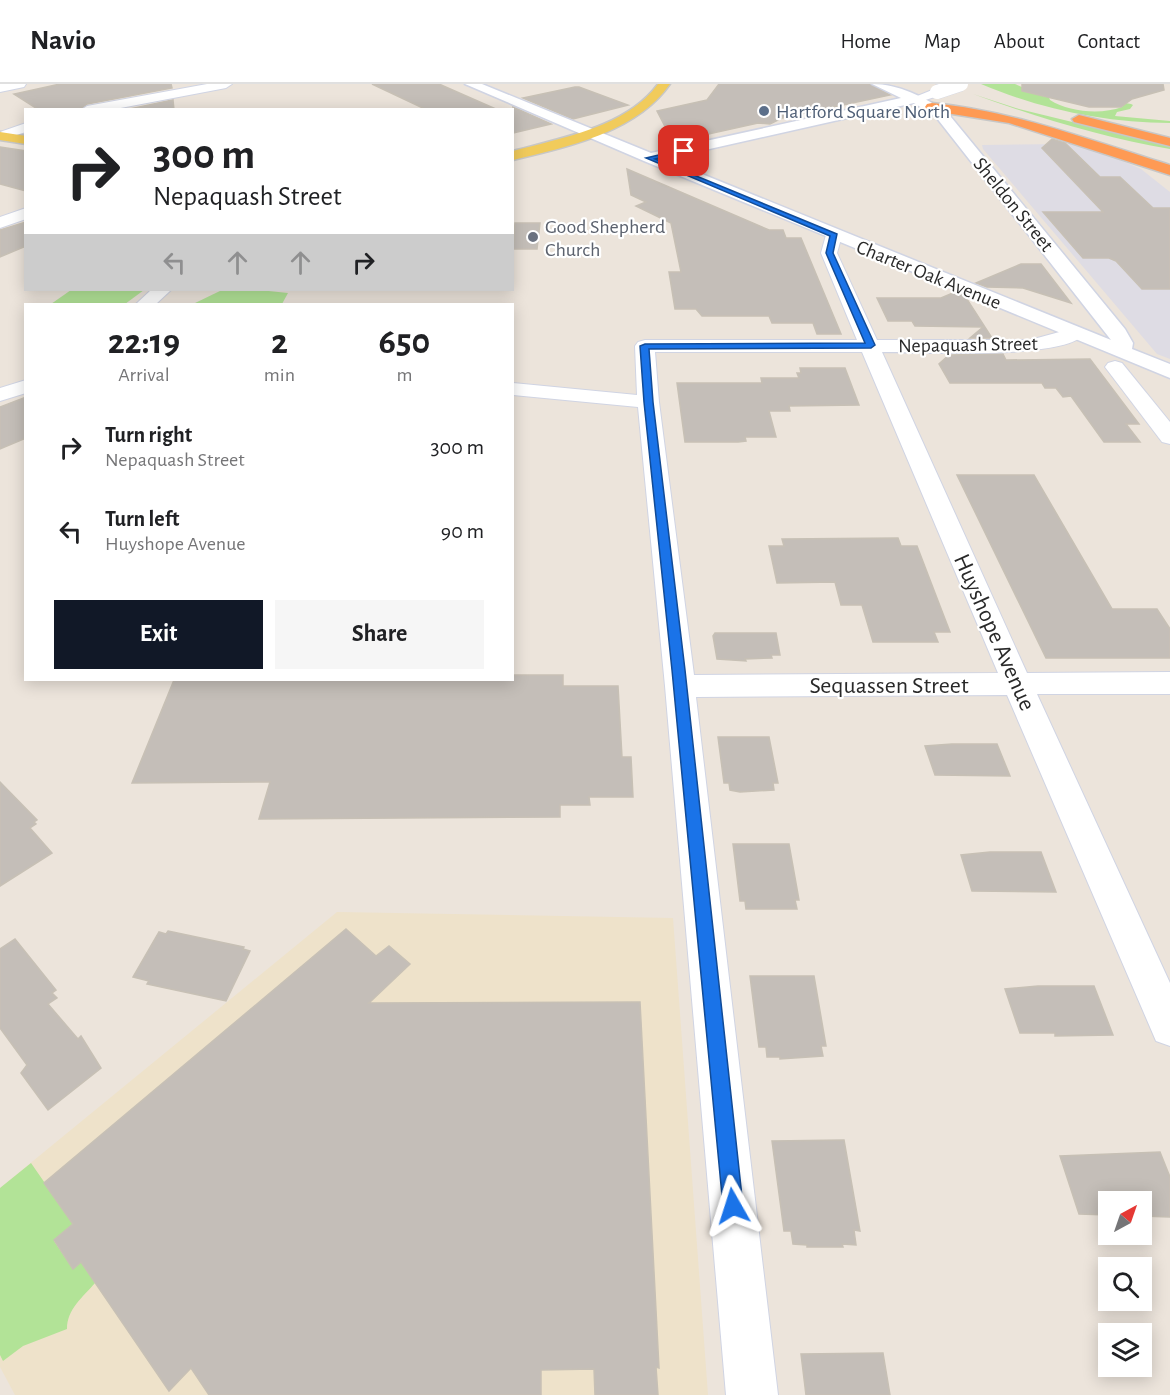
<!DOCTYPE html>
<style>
body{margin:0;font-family:"Alegreya Sans",sans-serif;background:#f6f6f6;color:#202124;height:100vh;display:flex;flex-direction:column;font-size:22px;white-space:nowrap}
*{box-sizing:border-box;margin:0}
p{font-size:20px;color:#757577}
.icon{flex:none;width:33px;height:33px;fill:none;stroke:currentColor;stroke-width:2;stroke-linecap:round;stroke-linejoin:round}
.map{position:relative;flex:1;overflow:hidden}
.sheet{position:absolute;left:24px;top:219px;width:490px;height:378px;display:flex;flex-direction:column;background:#fff;border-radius:0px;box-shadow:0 3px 15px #0003}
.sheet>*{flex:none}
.banner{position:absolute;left:24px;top:24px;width:490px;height:183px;border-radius:0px;box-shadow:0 3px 15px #0003;background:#fff;color:#202124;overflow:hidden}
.needle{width:39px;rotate:40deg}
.buttons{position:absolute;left:1098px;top:1107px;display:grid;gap:12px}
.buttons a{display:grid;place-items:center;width:54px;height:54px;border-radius:0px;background:#fff;box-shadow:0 3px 15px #0003;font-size:30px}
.pin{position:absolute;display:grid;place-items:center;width:51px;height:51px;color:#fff;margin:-26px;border-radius:12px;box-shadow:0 3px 9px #0006}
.me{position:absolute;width:66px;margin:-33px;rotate:354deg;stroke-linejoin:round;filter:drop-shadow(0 0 4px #0008)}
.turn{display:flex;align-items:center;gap:21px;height:126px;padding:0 30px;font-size:27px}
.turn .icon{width:78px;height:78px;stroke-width:2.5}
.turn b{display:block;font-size:42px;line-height:51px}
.lanes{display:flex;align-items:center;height:57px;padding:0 30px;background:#0003;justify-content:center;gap:30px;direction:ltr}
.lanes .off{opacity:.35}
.eta{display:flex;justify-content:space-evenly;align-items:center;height:102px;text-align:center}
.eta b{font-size:36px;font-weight:700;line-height:42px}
.cta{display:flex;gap:12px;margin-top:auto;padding:12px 30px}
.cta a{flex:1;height:69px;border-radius:0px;background:#111827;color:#fff;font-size:24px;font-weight:700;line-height:69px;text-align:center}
.cta a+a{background:#f6f6f6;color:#202124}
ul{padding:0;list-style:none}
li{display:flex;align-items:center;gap:18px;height:84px;padding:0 30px}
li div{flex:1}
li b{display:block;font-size:22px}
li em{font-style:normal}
header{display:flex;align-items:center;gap:36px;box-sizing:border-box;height:84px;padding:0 30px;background:#fff;border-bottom:2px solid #e0e0e0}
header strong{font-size:28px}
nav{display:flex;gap:33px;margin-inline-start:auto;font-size:21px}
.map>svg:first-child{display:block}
</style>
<header>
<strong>Navio</strong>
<nav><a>Home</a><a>Map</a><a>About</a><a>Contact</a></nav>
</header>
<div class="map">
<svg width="1170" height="1311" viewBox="0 0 1170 1311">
<rect width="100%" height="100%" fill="#ece4db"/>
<!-- industrial -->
<path fill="#dedce4" d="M1072 60 1113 73 1141 85 1170 108V275L1157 270 983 65 982 61Z"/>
<!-- education -->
<path fill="#eee2ca" d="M337 828 673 834 708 1311H15L0 1283V1104Z"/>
<!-- green -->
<g fill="#b2e397">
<path d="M981 0H1015L1045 13 1048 11 1050 16C1069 28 1101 31 1122 23L1125 19 1131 20 1133 21 1130 25 1117 28 1115 32 1170 37V39C1106 39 1040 25 981 0Z"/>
<path d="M973 10 1019 25 1150 57 1170 63V65C1104 54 1036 33 973 10Z"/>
<path d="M71 206H144L125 220H51Z"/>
<path d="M222 206H259L288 209 282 220H193Z"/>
<path d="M31 1079 74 1141 54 1157 73 1185 81 1177 95 1199C83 1213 67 1225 67 1245L23 1262 3 1277 0 1271V1104Z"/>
</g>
<!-- building -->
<g fill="#c4beb8" stroke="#c7c0b5" stroke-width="1.5">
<path d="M60 0H171L172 4 87 20 79 26H39L14 10Z"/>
<path d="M372 0H439L498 26H427Z"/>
<path d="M719 0H870L890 11 782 34 770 40 758 39 673 58 657 27 707 16Z"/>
<path d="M1022 0H1163L1164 6 1132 15 1121 23H1089L1022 7Z"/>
<path d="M575 3H579L628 21 573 35 523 14Z"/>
<path d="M173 16 174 26H125Z"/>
<path d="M513 23 551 40 513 49Z"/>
<path d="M1052 55 1065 59 1100 93H1120L1153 124H1170V205H1142L1116 177 1109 174H1083L1043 128H1103L1042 64Z"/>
<path d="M0 63 26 67V107L0 100Z"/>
<path d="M627 85 769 146H783L786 154H801L841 250H817L813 239H772L769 232H702L696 225H675L669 188H681L671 139 636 122 646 118 631 111Z"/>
<path d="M26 138V162L0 173V146Z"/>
<path d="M515 139H540L537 165H513Z"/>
<path d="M1021 180H1041L1071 219 1023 204 987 203 976 199Z"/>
<path d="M955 208 965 212 992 254H970L983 243 915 242 912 237H888L877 214H941Z"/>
<path d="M1003 270 1006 276 1090 275 1139 340H1126L1140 358H1104L1071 312 1063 313 1056 304H1045L1042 299H950L939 280 949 271Z"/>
<path d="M800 284H845L859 321 789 322 790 327H769L776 353H745L746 357 738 358H685L677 299H762L761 294H799L797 289H801Z"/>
<path d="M26 313V354L0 365V323Z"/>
<path d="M957 391H1034L1112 525H1157L1170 545V574H1046Z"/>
<path d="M898 454 901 462H917L940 522 950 548H934L938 558H873L862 521H841L835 498 777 499 769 462H784L782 455Z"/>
<path d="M715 549H776L780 571H771L772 574 745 575 746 577 717 575 713 552Z"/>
<path d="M513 591H563V602H618L622 673H631L633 713H589L590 721H560V733L259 735 270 698 132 699 174 596H513Z"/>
<path d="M718 653H769L778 699H773L774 706 740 708 730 706 729 699H724Z"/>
<path d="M952 660H997L1010 692 935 691 925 662Z"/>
<path d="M0 698 37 736 34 738 36 740 30 744 52 769 0 802Z"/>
<path d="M733 760H789L799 816H795L797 825H746L745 817H740Z"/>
<path d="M990 768H1041L1056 808 972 807 961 771Z"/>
<path d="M346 845 376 872 389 862 410 880 369 919 640 918 659 1284 656 1283 658 1311H595L594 1285 541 1286V1311H209L191 1284 169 1307 81 1178 73 1185 54 1156 73 1140 44 1099Z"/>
<path d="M168 847 244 863 243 865 250 867 226 917 147 900 149 897 133 893 159 848 166 850Z"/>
<path d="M15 855 56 906 52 909 57 914 48 920 78 955 81 952 101 984 48 1026 21 989 27 981 0 944V865Z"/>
<path d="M750 892H814L826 962H821L823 972 780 975V973H767L766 963H759Z"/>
<path d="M1038 902H1094L1113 951 1055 952V949H1020L1005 905Z"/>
<path d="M844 1056 860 1147 854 1146 856 1161 842 1160 843 1163H807V1161L793 1160 791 1147H784L772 1057Z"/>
<path d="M1160 1068 1170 1093V1133L1142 1132V1118H1108V1131L1079 1130 1060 1072Z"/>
<path d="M883 1269 890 1311H806L801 1270Z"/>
</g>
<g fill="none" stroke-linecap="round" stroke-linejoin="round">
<defs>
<g id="street">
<path d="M0 0H26L24 3 0 8Z"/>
<path d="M207 0H232L226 4 110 26H81L87 22Z"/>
<path d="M937 4 943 8 941 11 916 19 910 15Z"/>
<path d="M26 39V48L0 56V48Z"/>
<path d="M26 124V135L0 144V133Z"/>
<path d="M834 146 842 151 837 169 877 256H1030L1074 244 1081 246 1084 250C1066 276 917 268 882 268L1027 589 1170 588V610H1037L1170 899V962L1156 957 1007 611 696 613 778 1311H726L665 602 638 323 513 311V299L637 311 635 262 638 258 645 256H857L821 169 826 151ZM655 268H862L998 589 694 591 659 318Z"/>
<path d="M151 206H171L156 220H136Z"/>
<path d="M1115 277 1122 279 1170 338V360L1162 358 1105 283 1108 279Z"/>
<path d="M26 296V309L0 317V304Z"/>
</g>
<path id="secondary" d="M465 0H482L651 69 901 14 872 0C899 0 923 13 946 27L1125 245 1133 259 1132 265 1170 280V294L644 77ZM914 19 936 33 1111 256 665 75Z"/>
<g id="primary">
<path d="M658 0H670C637 48 567 63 513 76V67C561 54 627 43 658 0Z"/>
<path d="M0 48 26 52V60L0 56Z"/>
</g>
<g id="highway">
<path d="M932 19C1014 27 1092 57 1170 81V91L1009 39 927 26 925 23 927 20Z"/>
<path d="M1079 31 1170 54V62L1074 38 1072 35Z"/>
</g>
</defs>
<!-- street casing -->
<use href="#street" stroke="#d0d4e3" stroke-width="2"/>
<!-- secondary casing -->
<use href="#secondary" stroke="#d0d4e3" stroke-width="3"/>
<!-- primary casing -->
<use href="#primary" stroke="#c7c7c7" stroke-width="3"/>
<!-- highway casing -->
<use href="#highway" stroke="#c7c7c7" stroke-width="3"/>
<!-- street -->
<use href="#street" fill="#fff" fill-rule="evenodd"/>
<!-- secondary -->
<use href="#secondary" fill="#fff" fill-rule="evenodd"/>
<!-- primary -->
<use href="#primary" fill="#f1cb5b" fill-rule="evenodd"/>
<!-- highway -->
<use href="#highway" fill="#fe9a54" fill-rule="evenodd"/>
<defs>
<path id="street-bridge" d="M937 8 961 0"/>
</defs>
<!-- street-bridge casing -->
<use href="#street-bridge" stroke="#d0d4e3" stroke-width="15" stroke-linecap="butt"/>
<!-- street-bridge -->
<use href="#street-bridge" stroke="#fff" stroke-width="14"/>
</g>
<!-- route -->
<path fill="#1a73e8" stroke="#114b97" stroke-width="1.5" d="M684 65 686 68 655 75 837 150 833 169 875 261 871 264 649 265 653 318 685 586 743 1122 740 1129 733 1132 726 1129 723 1122 672 586 644 318 640 262 645 260 865 259 826 169 830 152 646 74Z"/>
<!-- markers -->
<circle fill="#5c6f8a" stroke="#fff" stroke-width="2" cx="764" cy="27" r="6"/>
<circle fill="#6b7280" stroke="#fff" stroke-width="2" cx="533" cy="153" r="6"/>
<g text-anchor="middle" stroke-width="4.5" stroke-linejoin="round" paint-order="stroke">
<!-- far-service labels -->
<g font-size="20" fill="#4e5e75" stroke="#fff" text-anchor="start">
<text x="776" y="34">Hartford Square North</text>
</g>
<!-- far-street labels -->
<g font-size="20" fill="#292929" stroke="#fff">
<text transform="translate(1014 120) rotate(51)" y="7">Sheldon Street</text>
<text transform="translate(929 190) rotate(22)" y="7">Charter Oak Avenue</text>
<text transform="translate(968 260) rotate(-1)" y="7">Nepaquash Street</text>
</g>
<!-- far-worship labels -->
<g font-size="20" fill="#5b616d" stroke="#fff" text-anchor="start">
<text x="545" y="149">Good Shepherd<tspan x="545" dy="23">Church</tspan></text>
</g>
<!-- street labels -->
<g font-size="24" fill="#292929" stroke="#fff">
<text transform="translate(995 548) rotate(66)" y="8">Huyshope Avenue</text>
<text x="889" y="609">Sequassen Street</text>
</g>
</g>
</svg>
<div class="buttons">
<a><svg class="needle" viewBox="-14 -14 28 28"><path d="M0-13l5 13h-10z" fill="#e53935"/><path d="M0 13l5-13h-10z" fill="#757577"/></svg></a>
<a><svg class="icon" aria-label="search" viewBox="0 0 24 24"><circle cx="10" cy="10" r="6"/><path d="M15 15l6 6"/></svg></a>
<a><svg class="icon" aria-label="layers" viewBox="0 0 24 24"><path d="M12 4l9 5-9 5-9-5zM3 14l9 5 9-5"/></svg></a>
</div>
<div class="pin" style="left:684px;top:67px;background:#d93025"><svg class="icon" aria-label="arrive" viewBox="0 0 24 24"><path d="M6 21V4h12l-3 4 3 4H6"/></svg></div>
<svg class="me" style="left:733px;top:1122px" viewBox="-20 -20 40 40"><path d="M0-17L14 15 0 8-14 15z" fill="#1a73e8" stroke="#fff" stroke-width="4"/></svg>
<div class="banner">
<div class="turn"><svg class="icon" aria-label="right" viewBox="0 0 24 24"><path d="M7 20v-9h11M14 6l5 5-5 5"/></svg><div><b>300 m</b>Nepaquash Street</div></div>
<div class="lanes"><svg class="icon off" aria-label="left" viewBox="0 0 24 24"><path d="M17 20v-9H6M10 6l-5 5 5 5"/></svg><svg class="icon off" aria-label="ahead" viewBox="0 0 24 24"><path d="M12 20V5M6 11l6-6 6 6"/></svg><svg class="icon off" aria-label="ahead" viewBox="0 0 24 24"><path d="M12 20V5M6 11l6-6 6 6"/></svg><svg class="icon" aria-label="right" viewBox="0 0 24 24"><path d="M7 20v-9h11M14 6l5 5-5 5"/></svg></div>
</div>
<section class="sheet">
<div class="eta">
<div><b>22:19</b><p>Arrival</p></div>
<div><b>2</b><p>min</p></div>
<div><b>650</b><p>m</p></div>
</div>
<ul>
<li><svg class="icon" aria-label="right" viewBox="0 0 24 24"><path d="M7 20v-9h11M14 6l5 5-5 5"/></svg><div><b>Turn right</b><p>Nepaquash Street</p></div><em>300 m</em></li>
<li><svg class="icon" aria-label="left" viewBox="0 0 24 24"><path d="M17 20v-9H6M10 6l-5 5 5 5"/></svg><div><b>Turn left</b><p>Huyshope Avenue</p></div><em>90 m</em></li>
</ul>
<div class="cta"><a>Exit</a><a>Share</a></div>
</section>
</div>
